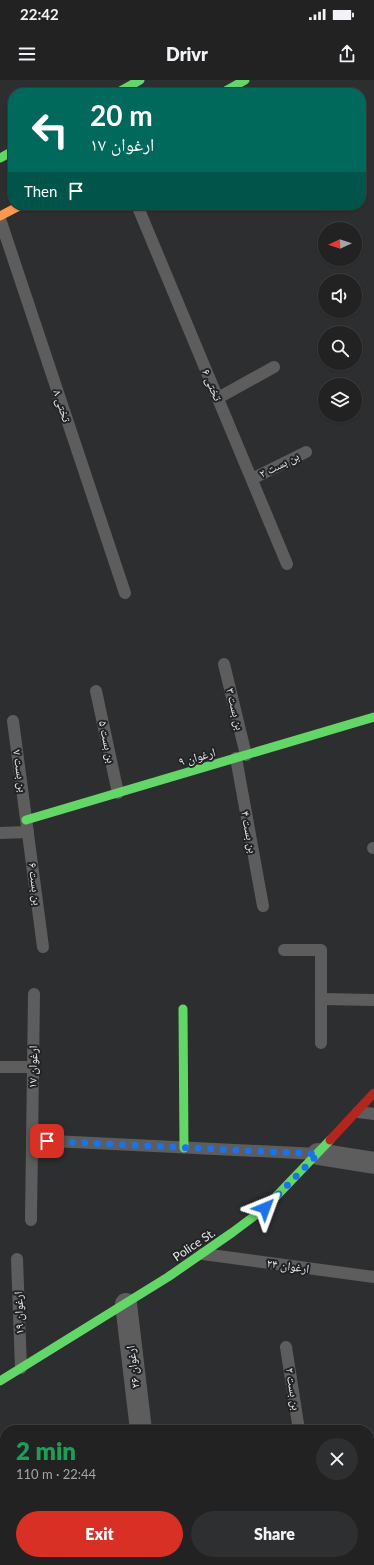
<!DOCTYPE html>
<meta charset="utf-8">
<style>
body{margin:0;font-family:Lato,"Noto Naskh Arabic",sans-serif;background:#2e2f30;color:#f1f3f6;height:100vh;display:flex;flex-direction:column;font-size:15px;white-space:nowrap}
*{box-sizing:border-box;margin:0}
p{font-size:13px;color:#a2a4a6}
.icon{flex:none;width:22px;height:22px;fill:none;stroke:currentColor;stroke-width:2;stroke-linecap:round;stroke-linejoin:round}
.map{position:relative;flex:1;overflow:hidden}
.details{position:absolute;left:0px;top:1345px;width:374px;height:140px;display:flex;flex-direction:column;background:#222223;border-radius:16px 16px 0 0;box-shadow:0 1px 3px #0004,0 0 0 1px #3f3f41}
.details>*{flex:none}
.top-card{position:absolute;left:8px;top:8px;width:358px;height:122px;border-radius:16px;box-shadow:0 1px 3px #0004,0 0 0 1px #3f3f41;background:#00695c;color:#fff;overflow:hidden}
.needle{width:26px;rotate:267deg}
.buttons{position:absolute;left:318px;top:142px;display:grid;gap:8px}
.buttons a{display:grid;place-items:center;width:44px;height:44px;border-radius:50%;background:#222223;box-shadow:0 1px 3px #0004,0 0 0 1px #3f3f41;font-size:20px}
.pin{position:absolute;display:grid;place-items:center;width:34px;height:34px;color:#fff;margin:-17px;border-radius:8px;box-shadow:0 2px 6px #0006}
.me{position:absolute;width:44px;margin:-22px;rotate:44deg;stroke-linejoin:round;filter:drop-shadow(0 0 3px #0008)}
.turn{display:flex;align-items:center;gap:14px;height:84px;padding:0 16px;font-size:18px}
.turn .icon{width:52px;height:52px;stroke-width:2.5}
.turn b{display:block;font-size:28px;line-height:34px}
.then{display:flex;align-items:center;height:38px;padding:0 16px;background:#0003;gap:8px;font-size:15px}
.round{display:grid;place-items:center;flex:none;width:42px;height:42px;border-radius:21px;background:#2e2f30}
.head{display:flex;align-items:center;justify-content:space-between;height:68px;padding:0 16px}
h1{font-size:24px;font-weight:800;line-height:30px;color:#1e9e55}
.primary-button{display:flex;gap:8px;margin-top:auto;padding:8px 16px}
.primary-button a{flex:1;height:46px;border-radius:24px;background:#d93025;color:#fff;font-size:16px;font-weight:800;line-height:46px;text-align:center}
.primary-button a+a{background:#2e2f30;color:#f1f3f6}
.status{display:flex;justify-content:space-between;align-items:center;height:28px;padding:0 20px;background:#222223;direction:ltr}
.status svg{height:11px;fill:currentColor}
header{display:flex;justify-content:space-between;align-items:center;height:52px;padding:0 16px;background:#222223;font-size:18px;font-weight:800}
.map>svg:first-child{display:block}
</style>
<div class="status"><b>22:42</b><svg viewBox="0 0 49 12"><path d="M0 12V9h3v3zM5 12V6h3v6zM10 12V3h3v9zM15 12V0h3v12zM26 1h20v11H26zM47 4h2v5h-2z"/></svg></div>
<header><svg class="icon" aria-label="menu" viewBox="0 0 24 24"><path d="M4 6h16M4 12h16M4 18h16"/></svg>Drivr<svg class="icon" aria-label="share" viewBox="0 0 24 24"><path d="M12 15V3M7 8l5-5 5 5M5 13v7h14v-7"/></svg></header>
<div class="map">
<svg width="374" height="1485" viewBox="0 0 374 1485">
<rect width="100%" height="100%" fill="#2d2e2f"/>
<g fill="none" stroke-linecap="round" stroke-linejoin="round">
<!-- lane -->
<g stroke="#5d5d5d" stroke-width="12">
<path d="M137 125 287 484"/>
<path d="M0 139 125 513"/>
<path d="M218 318 274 287"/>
<path d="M252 399 306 372"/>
<path d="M224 584 246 675"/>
<path d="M96 611 118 713"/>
<path d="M13 641 43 867"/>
<path d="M236 678 263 826"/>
<path d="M0 753 28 752"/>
<path d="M373 768H374"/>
<path d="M284 870H321V963"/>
<path d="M321 919 374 920"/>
<path d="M0 987H33"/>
<path d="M358 1032 374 1034"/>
<path d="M32 1060 318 1074"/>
<path d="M31 1140 34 914"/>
<path d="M203 1174 374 1197"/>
<path d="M17 1179 21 1288"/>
<path d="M286 1267 299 1350"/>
<path d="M254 1480 255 1485"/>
</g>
<!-- street -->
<g stroke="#5d5d5d" stroke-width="22">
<path d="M318 1074 374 1083"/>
<path d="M126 1224 141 1350"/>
<path d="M369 1421 374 1420"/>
<path d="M110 1485 111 1480"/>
<path d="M168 1485V1480"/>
</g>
<!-- fast -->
<g stroke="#63d668" stroke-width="9">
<path d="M117 13 140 0"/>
<path d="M222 13 245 0"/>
<path d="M0 78 13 71"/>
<path d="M26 740 374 637"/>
<path d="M183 929 184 1068"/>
<path d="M0 1301 168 1197 233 1152 265 1128 330 1060"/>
</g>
<!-- slow -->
<path stroke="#ff974d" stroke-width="9" d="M0 136 21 125"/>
<!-- jam -->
<path stroke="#b3261e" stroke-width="9" d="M330 1060 374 1013"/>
</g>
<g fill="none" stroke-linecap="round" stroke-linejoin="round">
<!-- route -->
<path stroke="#1a73e8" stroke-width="7" stroke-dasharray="0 12.6" d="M47 1061 318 1074 265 1128"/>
</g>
<g text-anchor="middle" stroke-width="4" stroke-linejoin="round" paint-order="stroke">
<!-- street labels -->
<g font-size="12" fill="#e8e9eb" stroke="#222326">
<text transform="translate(212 305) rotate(67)" y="4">تختی ۶</text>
<text transform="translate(62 326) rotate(72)" y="4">تختی ۸</text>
<text transform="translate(279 385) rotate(-27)" y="4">بن بست ۲</text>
<text transform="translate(235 629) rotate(76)" y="4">بن بست ۳</text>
<text transform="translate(107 662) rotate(78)" y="4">بن بست ۵</text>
<text transform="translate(197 677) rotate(-16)" y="4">ارغوان ۹</text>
<text transform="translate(20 691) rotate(82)" y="4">بن بست ۷</text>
<text transform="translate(249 752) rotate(79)" y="4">بن بست ۴</text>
<text transform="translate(35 804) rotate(83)" y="4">بن بست ۶</text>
<text transform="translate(33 987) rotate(-89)" y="4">ارغوان ۱۷</text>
<text transform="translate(194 1165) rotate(-34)" y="4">Police St.</text>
<text transform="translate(288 1186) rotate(8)" y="4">ارغوان ۲۴</text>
<text transform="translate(19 1233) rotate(-92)" y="4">ارغوان ۱۹</text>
<text transform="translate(133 1287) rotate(-97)" y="4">ارغوان ۲۶</text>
<text transform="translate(293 1309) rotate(81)" y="4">بن بست ۲</text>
</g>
</g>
</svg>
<div class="buttons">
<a><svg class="needle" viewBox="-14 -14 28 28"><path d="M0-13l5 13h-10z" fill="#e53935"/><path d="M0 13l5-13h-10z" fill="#a2a4a6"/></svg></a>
<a><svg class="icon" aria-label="sound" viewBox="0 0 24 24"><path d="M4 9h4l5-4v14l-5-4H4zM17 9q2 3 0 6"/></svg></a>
<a><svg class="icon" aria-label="search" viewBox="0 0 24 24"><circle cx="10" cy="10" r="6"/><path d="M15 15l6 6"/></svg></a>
<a><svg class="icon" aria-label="layers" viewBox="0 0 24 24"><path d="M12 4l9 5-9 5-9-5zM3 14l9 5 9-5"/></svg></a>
</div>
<div class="pin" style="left:47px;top:1061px;background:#d93025"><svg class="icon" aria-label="arrive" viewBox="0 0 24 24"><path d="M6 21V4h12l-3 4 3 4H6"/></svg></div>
<svg class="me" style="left:265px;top:1128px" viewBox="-20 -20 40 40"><path d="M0-17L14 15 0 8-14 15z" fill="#1a73e8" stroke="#fff" stroke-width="4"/></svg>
<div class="top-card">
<div class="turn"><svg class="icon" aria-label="left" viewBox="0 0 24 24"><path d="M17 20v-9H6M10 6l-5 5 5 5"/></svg><div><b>20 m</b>ارغوان ۱۷</div></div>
<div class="then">Then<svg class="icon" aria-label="arrive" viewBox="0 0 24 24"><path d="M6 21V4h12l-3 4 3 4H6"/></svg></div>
</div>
<section class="details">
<div class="head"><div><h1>2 min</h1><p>110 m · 22:44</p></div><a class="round"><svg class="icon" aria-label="close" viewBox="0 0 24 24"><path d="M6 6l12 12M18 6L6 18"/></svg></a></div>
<div class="primary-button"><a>Exit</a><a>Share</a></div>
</section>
</div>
